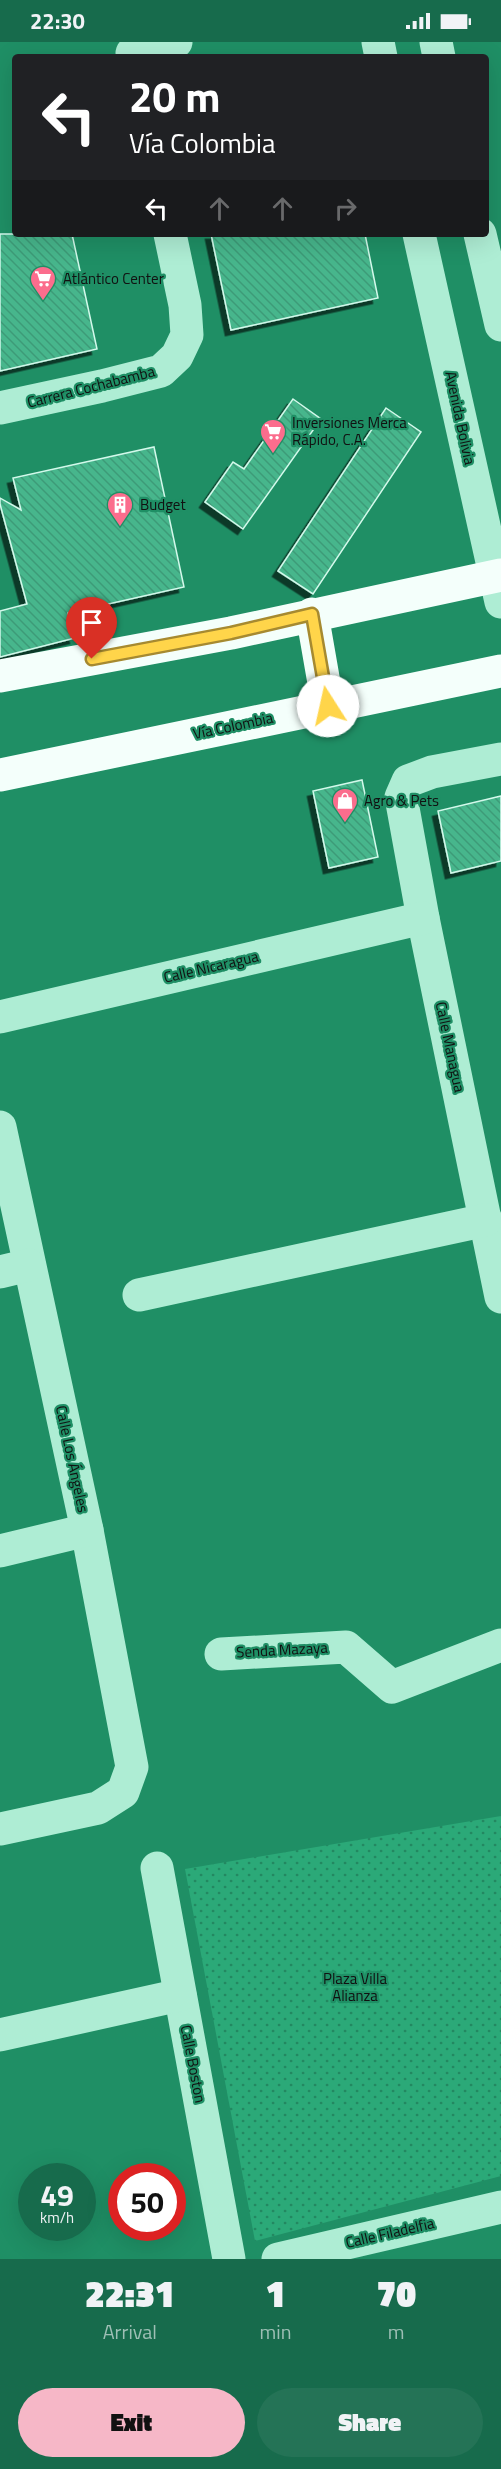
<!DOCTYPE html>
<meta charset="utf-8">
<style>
body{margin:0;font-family:"Titillium Web",sans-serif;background:#247356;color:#f1f3f6;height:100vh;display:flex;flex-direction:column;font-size:22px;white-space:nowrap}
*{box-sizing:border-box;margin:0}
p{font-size:20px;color:#9ebfb5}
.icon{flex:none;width:33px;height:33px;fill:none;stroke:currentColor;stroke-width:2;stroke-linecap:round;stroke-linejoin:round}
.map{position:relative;height:2217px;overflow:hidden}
.drawer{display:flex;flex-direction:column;background:#176b4c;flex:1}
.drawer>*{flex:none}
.top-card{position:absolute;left:12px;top:12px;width:477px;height:183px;border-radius:6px;box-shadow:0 6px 24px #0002;background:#202124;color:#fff;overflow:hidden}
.speed{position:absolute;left:18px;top:2121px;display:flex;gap:12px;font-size:30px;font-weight:700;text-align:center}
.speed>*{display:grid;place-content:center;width:78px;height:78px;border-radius:50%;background:#176b4c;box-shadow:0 6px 24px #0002;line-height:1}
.speed small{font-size:15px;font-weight:400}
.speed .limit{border:9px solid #d22;background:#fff;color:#111}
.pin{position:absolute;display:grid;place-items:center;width:51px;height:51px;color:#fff;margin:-62px -26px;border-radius:50% 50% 50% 0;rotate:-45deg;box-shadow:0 0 6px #0007}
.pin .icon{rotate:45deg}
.me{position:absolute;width:66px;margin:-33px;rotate:350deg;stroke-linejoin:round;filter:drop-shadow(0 0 4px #0008)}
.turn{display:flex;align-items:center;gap:21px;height:126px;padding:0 18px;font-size:27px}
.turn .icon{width:78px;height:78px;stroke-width:2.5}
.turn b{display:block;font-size:42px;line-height:51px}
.lanes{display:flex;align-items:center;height:57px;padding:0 18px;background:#0003;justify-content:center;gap:30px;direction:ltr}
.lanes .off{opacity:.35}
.eta{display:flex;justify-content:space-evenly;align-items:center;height:102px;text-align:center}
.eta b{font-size:36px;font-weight:800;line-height:42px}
.cta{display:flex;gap:12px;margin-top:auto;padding:12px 18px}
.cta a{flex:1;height:69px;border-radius:36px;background:#f6b7c7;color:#111;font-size:24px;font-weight:800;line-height:69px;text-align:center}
.cta a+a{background:#247356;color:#f1f3f6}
.status{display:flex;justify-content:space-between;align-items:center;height:42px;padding:0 30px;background:#176b4c;direction:ltr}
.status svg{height:16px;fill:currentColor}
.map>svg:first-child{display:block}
</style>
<div class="status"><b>22:30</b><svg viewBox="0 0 49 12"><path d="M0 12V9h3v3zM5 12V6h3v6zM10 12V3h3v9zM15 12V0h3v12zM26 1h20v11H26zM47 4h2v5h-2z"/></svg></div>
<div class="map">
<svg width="501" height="2217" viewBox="0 0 501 2217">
<defs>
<pattern id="park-dots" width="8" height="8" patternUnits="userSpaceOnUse" patternTransform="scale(1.5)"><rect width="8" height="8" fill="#2ba978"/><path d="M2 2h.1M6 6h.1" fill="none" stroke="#238861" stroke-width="1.8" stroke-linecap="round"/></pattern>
<pattern id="building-back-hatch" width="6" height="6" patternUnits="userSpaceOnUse" patternTransform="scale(1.5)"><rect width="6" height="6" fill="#47b68c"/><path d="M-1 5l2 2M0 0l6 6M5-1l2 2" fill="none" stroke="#3d9b78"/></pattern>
<filter id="shadow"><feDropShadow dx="-5.5" dy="5.5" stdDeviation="0" flood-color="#0009"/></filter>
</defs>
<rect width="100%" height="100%" fill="#1f8f65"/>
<!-- park -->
<path fill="url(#park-dots)" d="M501 1774V2134L255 2199 185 1827Z"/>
<!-- building -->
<g fill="url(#building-back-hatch)" stroke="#d3f9eb" stroke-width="1.5" filter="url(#shadow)">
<path d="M0 192H72L97 307 0 329Z"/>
<path d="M211 192H365L378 256 231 288Z"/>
<path d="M293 357 321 377 243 487 205 460 233 420 244 427Z"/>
<path d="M386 366 421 390 313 552 278 529Z"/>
<path d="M154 405 184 545 68 571 75 596 0 615V569L27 562 0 462V456L21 468 13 436Z"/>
<path d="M362 738 378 815 329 826 313 749Z"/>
<path d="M501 754V819L451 831 438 769Z"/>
</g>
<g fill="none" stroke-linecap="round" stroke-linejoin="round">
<!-- minor -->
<g stroke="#aeedd4" stroke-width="33">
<path d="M378 0 381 15"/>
<path d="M436 0 439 15"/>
<path d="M132 11 176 0"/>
<path d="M419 192 501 560"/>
<path d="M480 192 501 283"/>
<path d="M0 366 102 344 161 329 177 314 187 293 185 263 170 192"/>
<path d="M501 717 432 730 408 739 401 755 423 876 501 1255"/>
<path d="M0 975 423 876"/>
<path d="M0 1085 87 1488 132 1725 123 1750 98 1766 0 1787"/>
<path d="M0 1230 29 1223"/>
<path d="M139 1253 486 1178"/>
<path d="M0 1509 87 1488"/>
<path d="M221 1612 346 1605 392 1645 501 1603"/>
<path d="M157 1826 229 2217"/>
<path d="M0 1993 180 1953"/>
<path d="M278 2217 501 2165"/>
</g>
<!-- major -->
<g stroke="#f4fffb" stroke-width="33">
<path d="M312 572 328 664"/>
<path d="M0 634 231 591 501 533"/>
<path d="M0 733 501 629"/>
</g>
</g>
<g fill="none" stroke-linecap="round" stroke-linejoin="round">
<defs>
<path id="route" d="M92 617 231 591 312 572 328 664"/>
</defs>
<!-- route casing -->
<use href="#route" stroke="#a68a30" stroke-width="15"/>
<!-- route -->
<use href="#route" stroke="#ffd54a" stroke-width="10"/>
</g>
<!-- icons -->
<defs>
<symbol id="supermarket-pin" viewBox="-11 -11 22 30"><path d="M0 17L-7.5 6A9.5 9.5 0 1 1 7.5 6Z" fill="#fb6d8d" stroke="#1f8f65"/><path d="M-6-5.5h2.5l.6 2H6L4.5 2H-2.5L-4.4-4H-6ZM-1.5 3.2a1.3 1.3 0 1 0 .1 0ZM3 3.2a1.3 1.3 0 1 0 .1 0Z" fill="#fff"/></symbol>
<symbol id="building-pin" viewBox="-11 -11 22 30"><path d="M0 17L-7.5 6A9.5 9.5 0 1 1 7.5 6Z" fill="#fb6d8d" stroke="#1f8f65"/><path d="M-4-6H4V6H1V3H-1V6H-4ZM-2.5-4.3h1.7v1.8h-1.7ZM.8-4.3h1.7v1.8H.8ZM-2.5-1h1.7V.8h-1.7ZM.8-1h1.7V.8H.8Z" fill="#fff"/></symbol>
<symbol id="shop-pin" viewBox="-11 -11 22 30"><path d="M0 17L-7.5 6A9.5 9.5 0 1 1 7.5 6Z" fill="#fb6d8d" stroke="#1f8f65"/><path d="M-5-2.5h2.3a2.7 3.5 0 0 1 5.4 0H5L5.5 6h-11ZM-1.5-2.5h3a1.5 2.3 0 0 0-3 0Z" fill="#fff"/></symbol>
</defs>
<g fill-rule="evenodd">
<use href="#supermarket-pin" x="28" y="222" width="30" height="40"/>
<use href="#supermarket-pin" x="258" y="375" width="30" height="40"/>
<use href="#building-pin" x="105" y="448" width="30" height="40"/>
<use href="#shop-pin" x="330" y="744" width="30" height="40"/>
</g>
<g text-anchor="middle" stroke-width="4.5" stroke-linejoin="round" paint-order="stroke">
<!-- poi labels -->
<g font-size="15" fill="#111" stroke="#1f8f65" text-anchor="start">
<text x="63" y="242">Atlántico Center</text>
<text x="292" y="386">Inversiones Merca<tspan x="292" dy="17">Rápido, C.A.</tspan></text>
<text x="140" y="468">Budget</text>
<text x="364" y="764">Agro &amp; Pets</text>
</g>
<!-- street labels -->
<g font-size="15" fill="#111" stroke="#1f8f65">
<text transform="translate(91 345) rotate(-14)" y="5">Carrera Cochabamba</text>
<text transform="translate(460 376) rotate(78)" y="5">Avenida Bolivia</text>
<text transform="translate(233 684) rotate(-12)" y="5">Vía Colombia</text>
<text transform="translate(211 925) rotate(-13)" y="5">Calle Nicaragua</text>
<text transform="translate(450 1005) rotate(78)" y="5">Calle Managua</text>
<text transform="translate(72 1417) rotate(78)" y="5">Calle Los Ángeles</text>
<text transform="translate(282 1608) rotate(-3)" y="5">Senda Mazaya</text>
<text transform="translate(193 2022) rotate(79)" y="5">Calle Boston</text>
<text transform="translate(390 2191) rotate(-13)" y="5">Calle Filadelfia</text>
</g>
<!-- park labels -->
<g font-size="15" fill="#111" stroke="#1f8f65">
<text x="355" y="1942">Plaza Villa<tspan x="355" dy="17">Alianza</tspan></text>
</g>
</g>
</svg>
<div class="speed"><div>49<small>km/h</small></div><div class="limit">50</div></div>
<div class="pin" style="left:92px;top:617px;background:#d93025"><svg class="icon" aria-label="arrive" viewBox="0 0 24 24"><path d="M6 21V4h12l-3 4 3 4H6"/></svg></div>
<svg class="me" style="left:328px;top:664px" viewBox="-20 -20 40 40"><circle r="19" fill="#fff"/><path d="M0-13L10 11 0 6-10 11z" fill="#ffd54a"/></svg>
<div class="top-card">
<div class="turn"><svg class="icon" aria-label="left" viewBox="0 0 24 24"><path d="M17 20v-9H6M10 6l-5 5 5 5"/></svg><div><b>20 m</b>Vía Colombia</div></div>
<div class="lanes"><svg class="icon" aria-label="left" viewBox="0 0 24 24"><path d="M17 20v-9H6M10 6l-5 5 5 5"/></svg><svg class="icon off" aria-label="ahead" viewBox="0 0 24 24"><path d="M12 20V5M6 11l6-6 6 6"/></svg><svg class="icon off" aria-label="ahead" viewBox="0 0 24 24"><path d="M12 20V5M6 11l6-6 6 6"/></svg><svg class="icon off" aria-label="right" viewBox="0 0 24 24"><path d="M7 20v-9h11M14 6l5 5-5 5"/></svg></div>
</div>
</div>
<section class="drawer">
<div class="eta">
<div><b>22:31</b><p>Arrival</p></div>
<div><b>1</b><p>min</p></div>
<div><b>70</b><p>m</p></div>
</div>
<div class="cta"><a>Exit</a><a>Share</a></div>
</section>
